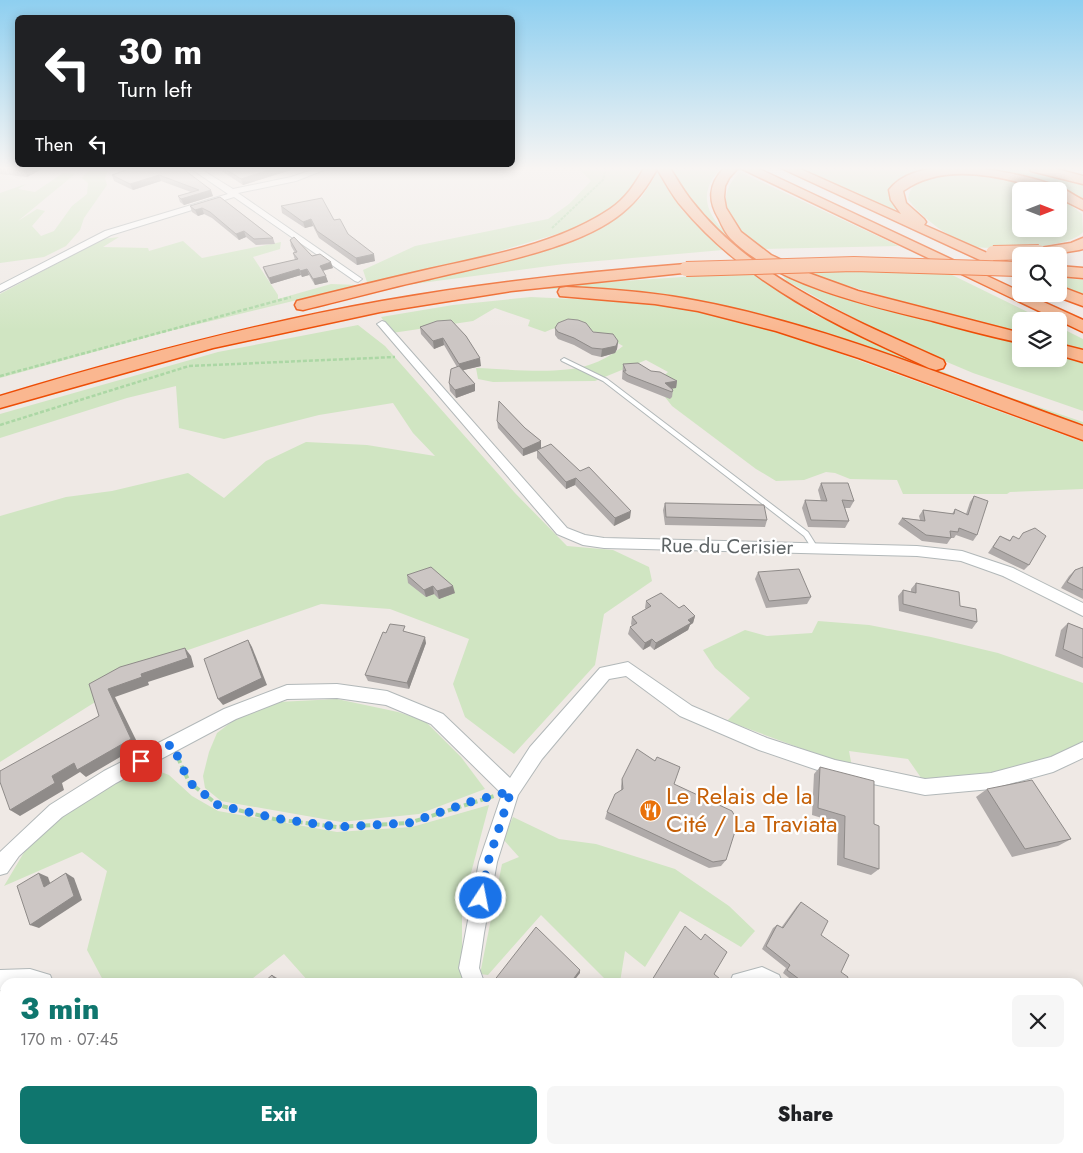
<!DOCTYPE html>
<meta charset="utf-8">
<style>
body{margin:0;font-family:Jost,sans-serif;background:#f6f6f6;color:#202124;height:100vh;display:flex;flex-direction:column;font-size:19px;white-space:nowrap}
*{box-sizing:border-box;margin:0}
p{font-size:16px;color:#757577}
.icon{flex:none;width:28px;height:28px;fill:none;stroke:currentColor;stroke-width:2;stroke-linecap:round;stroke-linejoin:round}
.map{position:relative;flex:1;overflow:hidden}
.details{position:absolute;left:0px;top:978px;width:1084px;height:176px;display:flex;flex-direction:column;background:#fff;border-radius:15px 15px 0 0;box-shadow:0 2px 12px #0003}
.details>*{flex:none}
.hud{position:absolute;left:15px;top:15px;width:500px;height:152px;border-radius:8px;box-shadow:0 2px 12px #0003;background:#202124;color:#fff;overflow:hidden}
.needle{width:32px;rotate:90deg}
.buttons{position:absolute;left:1012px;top:182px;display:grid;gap:10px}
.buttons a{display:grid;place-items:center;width:55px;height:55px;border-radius:8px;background:#fff;box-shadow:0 2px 12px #0003;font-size:25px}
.pin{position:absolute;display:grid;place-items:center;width:42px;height:42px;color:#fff;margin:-21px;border-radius:10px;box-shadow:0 2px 8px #0006}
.me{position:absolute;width:55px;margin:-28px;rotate:11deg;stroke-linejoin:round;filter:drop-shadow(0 0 4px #0008)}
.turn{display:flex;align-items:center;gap:18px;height:105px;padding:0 20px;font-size:22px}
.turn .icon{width:65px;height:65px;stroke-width:2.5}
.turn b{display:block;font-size:35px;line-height:42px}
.then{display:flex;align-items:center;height:48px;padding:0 20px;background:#0003;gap:10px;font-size:19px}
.round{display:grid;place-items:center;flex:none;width:52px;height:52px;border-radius:8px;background:#f6f6f6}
.headline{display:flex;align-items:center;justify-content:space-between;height:85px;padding:0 20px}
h1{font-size:30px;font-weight:800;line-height:38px;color:#0f766e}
.button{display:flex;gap:10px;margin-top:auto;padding:10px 20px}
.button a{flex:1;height:58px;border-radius:8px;background:#0f766e;color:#fff;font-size:20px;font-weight:800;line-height:58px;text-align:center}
.button a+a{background:#f6f6f6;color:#202124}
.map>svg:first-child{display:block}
</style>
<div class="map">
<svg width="1083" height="1153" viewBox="0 0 1083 1153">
<rect width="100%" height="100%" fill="#efe9e5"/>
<!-- green -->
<g fill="#d0e5c2">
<path d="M94 168H109L105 178 107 185 84 218 80 230 66 246 44 257 0 263V193L26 184 18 189 35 192 63 173 75 174 18 221 37 209 45 211 32 226 41 236 54 231 72 206 87 194 88 183 82 178 86 173Z"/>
<path d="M578 168H640L636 182 616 205 584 226 449 266 368 285 363 270 415 246 548 219 569 204 591 181Z"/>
<path d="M671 168H721C689 201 718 228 745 249H739C712 225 687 201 671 168Z"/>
<path d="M798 168H945C926 170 902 171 891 189L897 208 894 211Z"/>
<path d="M961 168H1025L1083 182V202L1066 192Z"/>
<path d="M657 170 681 209 723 250 564 264 391 287 604 225 641 198 654 178Z"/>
<path d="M740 172 899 246 760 249C735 227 709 202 740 172Z"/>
<path d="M962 174 1011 179 1049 191H1021V229H1059V196L1082 214 1083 232C1069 249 998 250 976 247 955 243 919 216 908 199 911 175 942 175 962 174Z"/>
<path d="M119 237 103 247 148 248 149 251 183 241 202 258 281 242 280 249 253 257 278 295V299L331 284 359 285 170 331 0 378V294L102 239Z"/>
<path d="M897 271 946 272 1046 321H1021V332L945 314 811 275 813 272Z"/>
<path d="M726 274H754L813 314 918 361 974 385 1083 422V428L794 325 730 307 646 293 573 289H536V287Z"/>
<path d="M782 275 864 303 1021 343V359H1059V354L1083 362V411L973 373 890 338 787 281Z"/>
<path d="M1065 278 1083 280V296L1059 285V281Z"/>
<path d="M531 297 656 303 756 323 1083 442V489L1010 492 1007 494H903L897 480 850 479 835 473 826 472 804 480 776 481 756 469 672 406 655 384 668 372 646 360 595 381 493 382 478 379 476 368C507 369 560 375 589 365 602 361 613 354 623 346 599 332 572 318 545 332L528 326 530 320 495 308 473 321 392 333 381 317 453 305Z"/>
<path d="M358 325 385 346 515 493 567 546 613 550 649 567 652 581 604 614 595 665 514 754 465 717 453 684 469 639 390 609 321 604 165 658 0 762V516L66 497 112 491 188 473 224 498 266 461 306 442 367 445 435 456 413 433 393 403 319 415 224 439 179 428 176 386 127 398 0 438V414L218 352Z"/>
<path d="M1059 327 1083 339V350L1059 343Z"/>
<path d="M818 621 869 625 931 637 998 653 1083 683V744C1029 769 982 775 924 782L908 759 849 751 852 767 727 721 750 698 715 668 703 650 745 630 767 636 812 633Z"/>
<path d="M337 699 398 712 425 721 461 757 485 789 419 814 341 822 221 801 205 788 203 776 209 752 217 733 234 720 278 702Z"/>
<path d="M153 769 169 775 192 796 218 811 337 832 412 827 489 805 462 907V982H309L284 954 248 982H104L87 950 107 871 82 852 4 886 32 839 56 819 137 771Z"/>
<path d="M513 817 559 839 596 844 675 869 729 906 755 931 741 947 680 911 645 967 625 951 620 982H608L541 915 488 975 480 974 502 864 519 857 503 839Z"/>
</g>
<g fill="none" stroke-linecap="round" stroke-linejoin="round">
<defs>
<path id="service" d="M564 358 607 379 808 532 818 548 817 550H813L804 536 603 381 562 361 561 360Z"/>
<g id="minor">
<path d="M190 168H199L233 189 291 177 318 168H329L296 181 238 193 362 279 358 282 355 281 234 197 111 235 0 292V285L105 231 228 194Z"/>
<path d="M382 321 385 322 567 528 585 535 604 538 917 546 962 551 1013 568 1083 603V616L1003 576 961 561 917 556 604 548 583 545 557 534 379 326 377 324Z"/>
<path d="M628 662 692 706 767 738 835 760 925 779 991 773 1051 757 1083 742V758L1053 772 991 789 925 795 835 776 759 750 680 716 626 676 609 679 542 759 518 795 497 862 484 933 479 968 484 982H464L459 968 479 862 502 794 431 724 386 705 337 698 287 699 236 719 116 783 62 817 19 856 7 873 0 875V852L50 805 104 771 224 709 287 685 337 684 387 691 443 714 510 778 530 747 600 668Z"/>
<path d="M762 967 779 975 782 982H730L733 975Z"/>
<path d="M30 969 50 975 53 982H5V990H0V970Z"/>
<path d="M329 1149H359L361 1153H331Z"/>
<path d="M380 1149H407L405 1153H378Z"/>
</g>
<g id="motorway">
<path d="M644 168H670C677 179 683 190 691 200 752 279 854 320 943 360L945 364 943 368 936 370 929 368C839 327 747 285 682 207 672 196 665 181 657 169 647 187 638 200 622 213 577 250 485 265 429 279 387 288 345 300 303 310L297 309 295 305 297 301C341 290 386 279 430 269 491 255 558 244 610 209 626 198 635 184 644 168Z"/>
<path d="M724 168H738L729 178 725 186 724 197 726 208 741 232 771 255 811 274 858 291 1021 333V343C992 337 962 329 933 321 870 306 777 285 731 239 726 234 722 226 719 219 708 201 708 185 724 168Z"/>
<path d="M740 168H757L1021 292V294H1026L1083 320V332Z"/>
<path d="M781 168H798L901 214 891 200 889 190C919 150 1020 172 1059 187 1067 190 1075 196 1083 200V210L1059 198V191C1044 191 1032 186 1018 182 980 172 936 167 903 191L906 203 924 219 926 222 924 225 1021 268V279Z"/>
<path d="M1030 168H1053L1083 176V184L1031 171Z"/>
<path d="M1083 238V249L1079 250 1042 256 1034 255 1031 252 1034 249 1071 243Z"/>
<path d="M686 264 692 266 694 269 692 272 511 291 380 312 213 348 0 408V396C126 358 253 324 382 301 483 283 584 272 686 264Z"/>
<path d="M1059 266 1083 268V278L1059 276Z"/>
<path d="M1059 286 1083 295V306L1053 295 1059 294Z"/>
<path d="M566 287C610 289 654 292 698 301 830 326 957 381 1083 426V440L859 358 776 331 698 311 655 304 560 296 558 292 560 288Z"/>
<path d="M1059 344 1083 350V362L1059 355Z"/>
</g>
</defs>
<!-- service casing -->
<use href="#service" stroke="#b2b8b9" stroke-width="2"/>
<!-- minor casing -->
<use href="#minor" stroke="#b2b8b9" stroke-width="2"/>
<!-- motorway casing -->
<use href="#motorway" stroke="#ed4d06" stroke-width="3"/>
<!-- path-far2 -->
<path stroke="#acd7a5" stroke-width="2" stroke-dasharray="3 1" stroke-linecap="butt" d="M552 228 603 180 606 168"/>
<!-- path-far1 -->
<g stroke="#acd7a5" stroke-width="2.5" stroke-dasharray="4 2" stroke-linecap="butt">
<path d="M0 376 291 297"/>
<path d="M0 425 189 366 395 357"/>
</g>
<!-- path -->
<path stroke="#acd7a5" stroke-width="4" stroke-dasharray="5.5 3" stroke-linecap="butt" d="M178 758 189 782 218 805 274 819 337 827 409 823 494 796"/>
<!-- service -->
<use href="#service" fill="#fff" fill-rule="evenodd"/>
<!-- minor -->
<use href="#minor" fill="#fff" fill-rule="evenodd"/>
<!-- motorway -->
<use href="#motorway" fill="#fab790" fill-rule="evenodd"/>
<defs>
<g id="motorway-bridge">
<path d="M993 253 1039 252"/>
<path d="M686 269 854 264 1021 269"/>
</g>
</defs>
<!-- motorway-bridge casing -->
<use href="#motorway-bridge" stroke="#ed4d06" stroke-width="16" stroke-linecap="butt"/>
<!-- motorway-bridge -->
<use href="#motorway-bridge" stroke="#fab790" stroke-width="14"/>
</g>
<!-- wall -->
<g fill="#afaaa9">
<path d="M0 168H44L27 177 0 174Z"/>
<path d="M182 168 213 196 184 205 180 202 178 196 191 192 161 181 133 190 114 181 112 175Z"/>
<path d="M217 168H290L291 170 243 185Z"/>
<path d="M220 197 273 238 275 244 256 245 246 237 239 240 212 218 204 214 198 216 192 212 190 206Z"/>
<path d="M281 206 334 220 375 261 357 265 319 238 313 226 305 228 282 213Z"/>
<path d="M290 240 312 256 333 268 323 271 328 282 315 285 309 275 302 277 301 275 271 284 265 273 263 267 295 260 293 253H295L291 246Z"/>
<path d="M437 321 481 366 463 370 475 384V391L456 398 450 391 449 383 457 367 444 345 434 349 421 334 420 327Z"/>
<path d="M555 328 593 332 618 341 617 349 615 353 601 357 592 355 574 345 558 339 555 335Z"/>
<path d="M623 364 651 371 677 381 676 388H672L673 390 672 397 670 399 627 382 622 379Z"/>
<path d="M497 421 525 428 541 441V448L630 518 614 526 575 485 566 489 537 458V451L523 456 498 428Z"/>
<path d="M821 483 854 501 850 508H845L849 521 845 528 808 527 802 508 805 500 821 501 818 490Z"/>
<path d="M974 496 977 535 973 541 956 535 954 538H951L947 544 922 541 898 524 902 518 920 520 919 516 923 510 952 514 955 509 966 514 970 502Z"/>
<path d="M665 503 767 520 765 527 665 525 663 510Z"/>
<path d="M1000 536 1010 540 1013 536 1029 565 1024 570 988 553Z"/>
<path d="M1083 567V599L1061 588 1069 576 1075 570Z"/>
<path d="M758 572 811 597 807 604 766 608 755 579Z"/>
<path d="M407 575 455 593 439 599 434 594 426 597 408 583Z"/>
<path d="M916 583 977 622 972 629 899 611 898 596 903 590 911 592V589Z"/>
<path d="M646 601 679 608 695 616 693 623 690 625 688 630 654 650 650 646 643 650 628 634 630 627 632 626 631 624 632 617 646 609 645 608Z"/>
<path d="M1068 623 1083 629V668L1055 656 1061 630Z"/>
<path d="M406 632 426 643 409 689 368 681 365 675 386 633Z"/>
<path d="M820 767 874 824 879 869 871 875 837 865 838 823 812 815 814 774Z"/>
<path d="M622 779 674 784 726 860 721 866 709 868 605 819 607 812 621 790V786Z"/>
<path d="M987 789 1071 839 1058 846 1012 857 976 797Z"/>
<path d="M801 902 821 935 841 972 846 982H794L783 973 786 968 762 949 773 928 777 925 781 928 797 906Z"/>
<path d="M697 1149H771L769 1153H702Z"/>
<path d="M831 1149H880L879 1153H836Z"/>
</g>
<!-- shaded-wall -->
<g fill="#8f8b89">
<path d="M29 168H44L27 177 24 171Z"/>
<path d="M275 168H290L291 170 243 185 241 179Z"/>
<path d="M159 175 161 181 133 190 130 184Z"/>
<path d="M211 190 213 196 184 205 181 199Z"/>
<path d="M202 208 204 214 198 216 195 210Z"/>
<path d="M311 219 313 226 305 228 303 222Z"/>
<path d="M244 231 246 237 239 240 236 234Z"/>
<path d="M374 254 375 261 357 265 356 258Z"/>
<path d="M331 262 333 268 321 271 320 266Z"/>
<path d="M299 269 301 275 271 284 269 278Z"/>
<path d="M307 269 309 275 302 277 300 271Z"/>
<path d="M326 276 328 282 315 285 313 279Z"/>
<path d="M443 338 444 345 434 349 433 341Z"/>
<path d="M618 341 617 349 615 353 601 357 602 349Z"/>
<path d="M480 358 481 366 460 371 459 364Z"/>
<path d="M677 381 676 388 665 390V383Z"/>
<path d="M475 384V391L456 398 455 390Z"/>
<path d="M541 441V449L523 456V449Z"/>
<path d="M576 478 575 485 566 489V482Z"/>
<path d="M631 511 630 518 614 526 615 518Z"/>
<path d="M433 586 434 594 426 597 424 590Z"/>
<path d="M453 586 455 593 439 599 437 591Z"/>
<path d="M695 616 693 623 690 625 688 630 654 650 656 643Z"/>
<path d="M425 637 426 643 409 689 407 683Z"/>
<path d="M652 639 650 646 643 650 645 643Z"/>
<path d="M248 640 252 647 267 685 223 705 218 699Z"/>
<path d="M185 648 191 656 194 667 148 682 149 685 115 697 139 746 86 777 80 772 62 783 64 790 20 816 10 810 52 776 74 763 131 739 108 689 141 674Z"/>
<path d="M39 873 48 877 53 891 44 887Z"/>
<path d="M66 873 74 878 82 900 39 928 30 925Z"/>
<path d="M580 970V973L573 982H571Z"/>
<path d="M272 975 277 978 280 982H277Z"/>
<path d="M91 1149H98L100 1153H93Z"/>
<path d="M165 1149H170L167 1153H161Z"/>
<path d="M252 1149H255L259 1153H256Z"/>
</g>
<!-- building -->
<g fill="#ccc6c4" stroke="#8f8b89">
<path d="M0 168H29L24 171Z"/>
<path d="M132 168H182L211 190 181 199 178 196 199 190 159 175 130 184 112 175Z"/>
<path d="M224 168H275L241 179Z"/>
<path d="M220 197 273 238 254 239 244 231 236 234 210 212 202 208 195 210 190 206Z"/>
<path d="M322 198 334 220 340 219 348 234 374 254 356 258 317 231 311 219 303 222 281 206Z"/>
<path d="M294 237 312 256 320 254 331 262 320 266 326 276 313 279 307 269 300 271 299 269 269 278 263 267 298 259 293 253 297 252 290 240Z"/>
<path d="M568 319 578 320 586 323 593 332 613 334 618 341 616 346 602 349 592 348 574 338 558 332 555 328 558 323Z"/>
<path d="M451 320 466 336 480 358 459 364 443 338 433 341 420 327 437 321Z"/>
<path d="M638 363 651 371 660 372 677 381 665 383 673 390 672 392 628 375 623 371H626L623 364Z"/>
<path d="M459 366 475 384 455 390 449 383 451 369Z"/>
<path d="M499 401 525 428 541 441 523 449 497 421Z"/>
<path d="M551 444 580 471 589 467 631 511 615 518 576 478 566 482 537 450Z"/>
<path d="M821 483H848L854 501 842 500 849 521 811 520 805 500 827 501Z"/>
<path d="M974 496 988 501 977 535 959 528 958 532 950 531 951 538 926 535 902 518 925 521 923 510 954 514 955 509 968 515Z"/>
<path d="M665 503 764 505 767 520 666 517Z"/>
<path d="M1035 528 1046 536 1029 565 993 547 1000 536 1010 541 1013 536 1019 539 1023 533Z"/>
<path d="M431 567 453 586 437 591 433 586 424 590 407 575Z"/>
<path d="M1083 567V590L1067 582 1075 570Z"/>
<path d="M799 569 811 597 769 601 758 572Z"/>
<path d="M916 583 959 592 960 606 976 609 977 622 903 604V590L916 593Z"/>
<path d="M661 593 679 608 684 605 695 616 688 620 691 623 656 643 652 639 645 643 630 627 637 623 632 617 651 606 646 601Z"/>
<path d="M1068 623 1083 629V658L1063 649Z"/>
<path d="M390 624 405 626 403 631 425 637 407 683 365 675 383 632 386 633Z"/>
<path d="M248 640 262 678 218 699 204 659Z"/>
<path d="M185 648 188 658 141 674 142 677 108 689 131 739 77 770 74 763 52 776 55 783 10 810 0 782V771L99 716 89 684 120 667Z"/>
<path d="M637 749 655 761 657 757 680 767 674 784 732 811 738 822 726 860 713 862 607 812 615 794 623 789 622 779Z"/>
<path d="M820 767 874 781V824L879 826V869L844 858 845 816 818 808Z"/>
<path d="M1032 780 1071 839 1025 849 987 789Z"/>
<path d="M39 873 44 887 66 873 74 896 30 925 17 886Z"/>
<path d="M801 902 828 921 821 935 849 955 841 972 848 977 846 982H803L787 970 790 965 766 946 777 925 783 928Z"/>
<path d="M685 926 701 940 705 934 727 952 714 974 720 979 718 982H655L652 980Z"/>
<path d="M536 927 580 970 571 982H493Z"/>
<path d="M272 975 277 982H264Z"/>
<path d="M5 1009V1084L0 1074V1013Z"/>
<path d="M37 1149H91L93 1153H39Z"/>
<path d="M149 1149H165L161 1153H145Z"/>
<path d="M236 1149H252L256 1153H232Z"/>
<path d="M700 1149H771L769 1153H705Z"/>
<path d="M837 1149H880L879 1153H856L852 1150 850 1153H842Z"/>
</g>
<!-- sky -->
<linearGradient id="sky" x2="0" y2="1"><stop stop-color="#8ecff0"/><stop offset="0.51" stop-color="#f8f5f3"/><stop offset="1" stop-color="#f8f5f3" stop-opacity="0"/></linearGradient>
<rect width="1083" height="330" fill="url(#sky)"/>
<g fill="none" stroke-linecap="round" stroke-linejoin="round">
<!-- route -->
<path stroke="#1a73e8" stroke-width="9" stroke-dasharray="0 16.2" d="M141 761 172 744 189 782 218 805 274 818 337 827 409 823 470 802 511 791 488 862 481 898"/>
</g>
<!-- icons -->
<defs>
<symbol id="restaurant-disc" viewBox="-11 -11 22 22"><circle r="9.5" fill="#e8710a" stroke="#fff"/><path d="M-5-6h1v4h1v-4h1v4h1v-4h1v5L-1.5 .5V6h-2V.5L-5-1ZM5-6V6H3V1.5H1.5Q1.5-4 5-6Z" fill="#fff"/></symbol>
</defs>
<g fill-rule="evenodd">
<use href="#restaurant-disc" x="638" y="798" width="25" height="25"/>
</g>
<g text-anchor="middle" stroke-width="4.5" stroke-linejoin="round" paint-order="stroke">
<!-- street labels -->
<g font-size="20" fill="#5d6365" stroke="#fff">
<text transform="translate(727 546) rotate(1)" y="7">Rue du Cerisier</text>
</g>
<!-- near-food labels -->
<g font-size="24" fill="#c56008" stroke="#fff" text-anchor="start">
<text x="666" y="804">Le Relais de la<tspan x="666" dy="28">Cité / La Traviata</tspan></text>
</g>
</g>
</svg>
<div class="buttons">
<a><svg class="needle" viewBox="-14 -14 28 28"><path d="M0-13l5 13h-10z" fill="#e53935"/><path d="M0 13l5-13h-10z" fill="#757577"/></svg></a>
<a><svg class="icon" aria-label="search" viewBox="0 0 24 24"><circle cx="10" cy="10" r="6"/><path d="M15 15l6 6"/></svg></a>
<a><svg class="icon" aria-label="layers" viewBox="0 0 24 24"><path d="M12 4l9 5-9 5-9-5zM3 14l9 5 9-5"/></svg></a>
</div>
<div class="pin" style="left:141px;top:761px;background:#d93025"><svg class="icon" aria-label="arrive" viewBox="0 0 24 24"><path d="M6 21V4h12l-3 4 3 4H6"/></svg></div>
<svg class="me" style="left:481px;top:898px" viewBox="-20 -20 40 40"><circle r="17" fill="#1a73e8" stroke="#fff" stroke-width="3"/><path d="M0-11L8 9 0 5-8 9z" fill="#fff"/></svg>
<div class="hud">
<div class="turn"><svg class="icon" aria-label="left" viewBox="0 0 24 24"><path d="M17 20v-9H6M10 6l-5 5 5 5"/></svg><div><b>30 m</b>Turn left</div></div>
<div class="then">Then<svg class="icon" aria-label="left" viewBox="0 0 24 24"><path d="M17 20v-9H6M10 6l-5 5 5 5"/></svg></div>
</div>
<section class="details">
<div class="headline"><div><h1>3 min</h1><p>170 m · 07:45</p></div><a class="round"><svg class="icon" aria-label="close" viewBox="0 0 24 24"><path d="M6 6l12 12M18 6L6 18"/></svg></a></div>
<div class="button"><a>Exit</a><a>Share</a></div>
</section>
</div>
